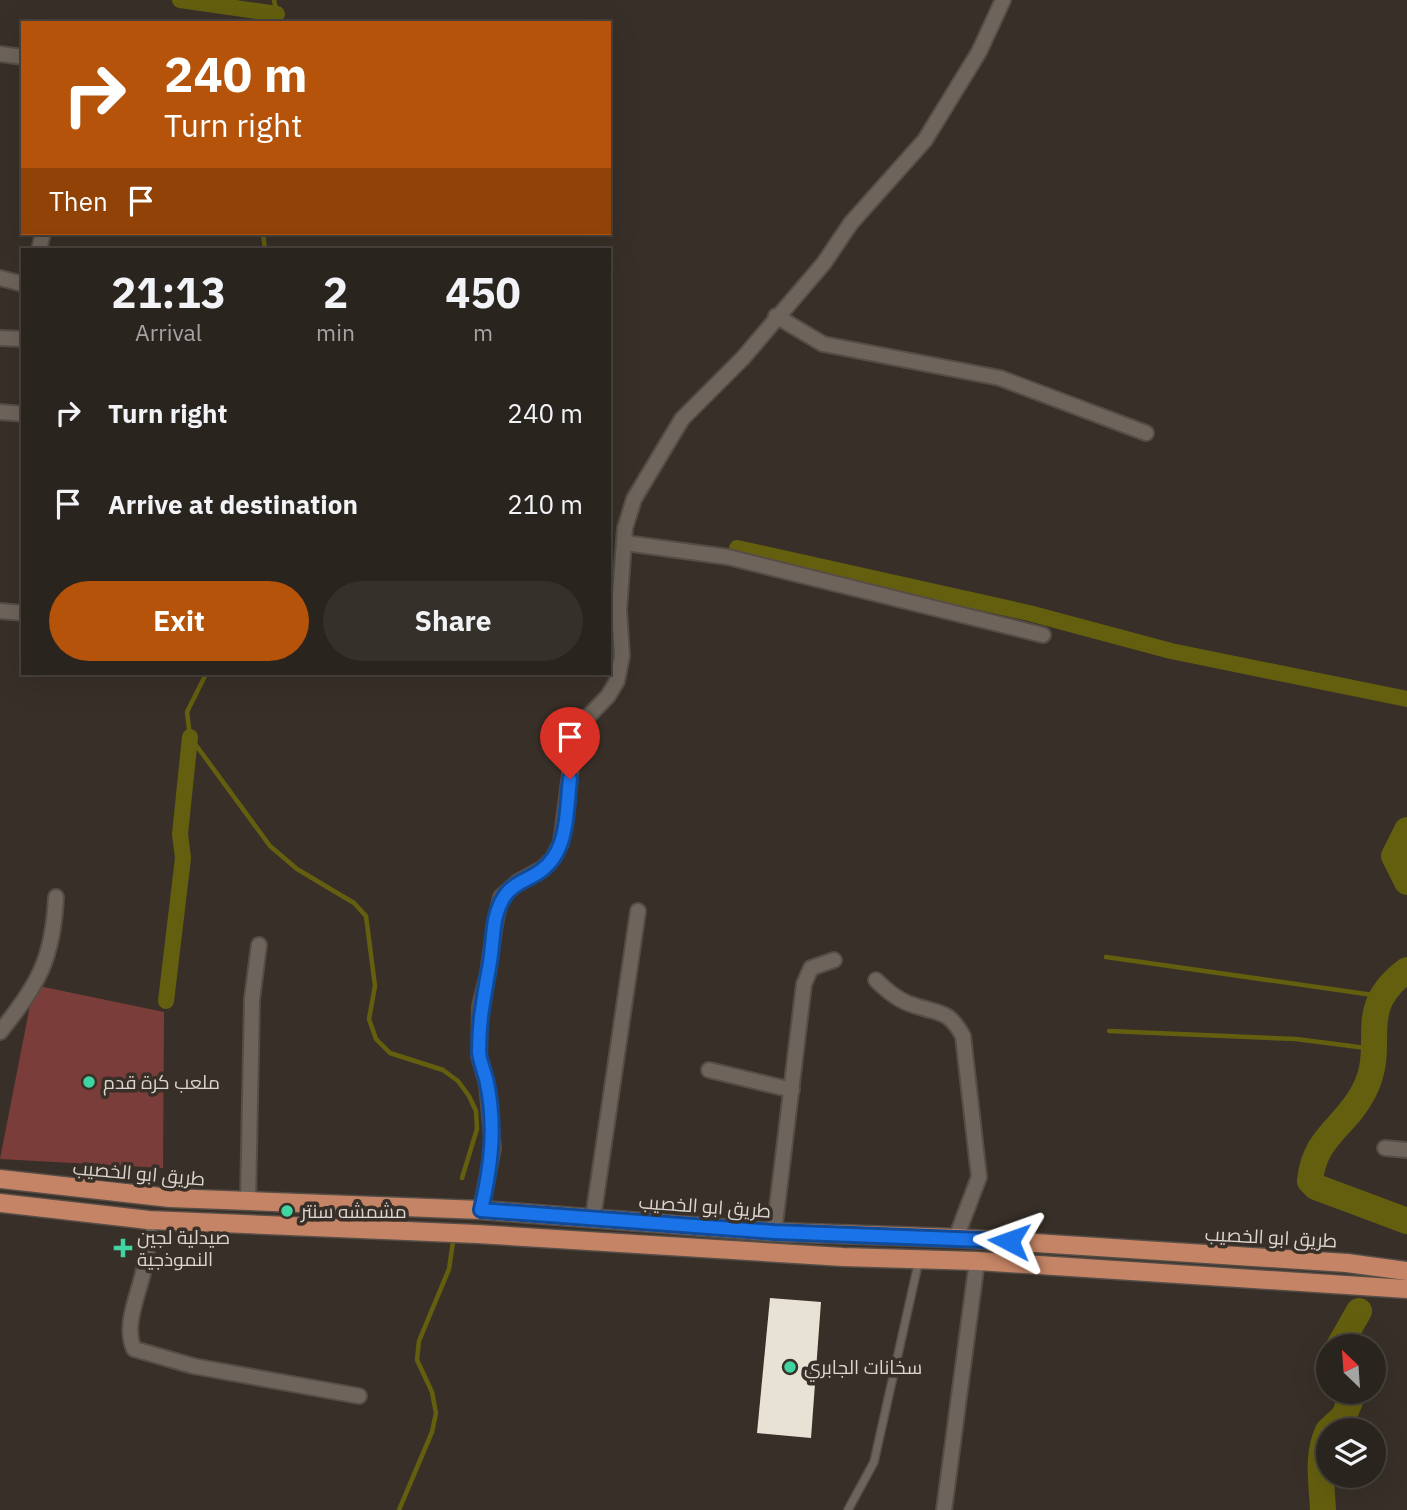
<!DOCTYPE html>
<meta charset="utf-8">
<style>
body{margin:0;font-family:"IBM Plex Sans",Cairo,sans-serif;background:#36302b;color:#f1f3f6;height:100vh;display:flex;flex-direction:column;font-size:26px;white-space:nowrap}
*{box-sizing:border-box;margin:0}
p{font-size:23px;color:#a5a4a4}
.icon{flex:none;width:38px;height:38px;fill:none;stroke:currentColor;stroke-width:2;stroke-linecap:round;stroke-linejoin:round}
.map{position:relative;flex:1;overflow:hidden}
.panel{position:absolute;left:21px;top:248px;width:590px;height:427px;display:flex;flex-direction:column;background:#2a241e;border-radius:0px;box-shadow:0 7px 28px #0002,0 0 0 2px #46413c}
.panel>*{flex:none}
.guide{position:absolute;left:21px;top:21px;width:590px;height:214px;border-radius:0px;box-shadow:0 7px 28px #0002,0 0 0 2px #46413c;background:#b45309;color:#fff;overflow:hidden}
.needle{width:46px;rotate:335deg}
.tools{position:absolute;left:1316px;top:1334px;display:grid;gap:14px}
.tools a{display:grid;place-items:center;width:70px;height:70px;border-radius:50%;background:#2a241e;box-shadow:0 7px 28px #0002,0 0 0 2px #46413c;font-size:35px}
.pin{position:absolute;display:grid;place-items:center;width:60px;height:60px;color:#fff;margin:-72px -30px;border-radius:50% 50% 50% 0;rotate:-45deg;box-shadow:0 0 7px #0007}
.pin .icon{rotate:45deg}
.me{position:absolute;width:77px;margin:-38px;rotate:274deg;stroke-linejoin:round;filter:drop-shadow(0 0 5px #0008)}
.turn{display:flex;align-items:center;gap:24px;height:147px;padding:0 28px;font-size:32px}
.turn .icon{width:91px;height:91px;stroke-width:2.5}
.turn b{display:block;font-size:49px;line-height:60px}
.then{display:flex;align-items:center;height:66px;padding:0 28px;background:#0003;gap:14px;font-size:26px}
.eta{display:flex;justify-content:space-evenly;align-items:center;height:119px;text-align:center}
.eta b{font-size:42px;font-weight:800;line-height:49px}
.button{display:flex;gap:14px;margin-top:auto;padding:14px 28px}
.button a{flex:1;height:80px;border-radius:42px;background:#b45309;color:#fff;font-size:28px;font-weight:800;line-height:80px;text-align:center}
.button a+a{background:#36302b;color:#f1f3f6}
ul{padding:0;list-style:none}
li{display:flex;align-items:center;gap:21px;height:91px;padding:0 28px}
li div{flex:1}
li b{display:block;font-size:26px}
li em{font-style:normal}
.map>svg:first-child{display:block}
</style>
<div class="map">
<svg width="1407" height="1510" viewBox="0 0 1407 1510">
<rect width="100%" height="100%" fill="#383028"/>
<!-- green -->
<path fill="#7b3d39" d="M34 985 164 1012 163 1168 0 1159Z"/>
<g fill="none" stroke-linecap="round" stroke-linejoin="round">
<!-- stream -->
<g stroke="#645f0f" stroke-width="4.5">
<path d="M274 0 279 23"/>
<path d="M263 233 265 250"/>
<path d="M206 674 187 712 190 737 270 846 297 869 354 903 366 916 375 986 369 1019 376 1039 390 1053 443 1070 458 1081 469 1096 476 1111 477 1129 462 1178"/>
<path d="M1106 957 1380 996"/>
<path d="M1109 1031 1296 1039 1374 1049"/>
<path d="M399 1510 432 1432 436 1413 432 1392 417 1360 419 1341 449 1269 453 1242"/>
</g>
<!-- canal -->
<g stroke="#645f0f" stroke-width="16">
<path d="M180 0 277 14"/>
<path d="M737 548 1029 613 1171 651 1407 699"/>
<path d="M166 1001 183 858 180 834 190 737"/>
</g>
<!-- river -->
<g stroke="#645f0f" stroke-width="26">
<path d="M1407 830 1394 856 1407 882"/>
<path d="M1407 970C1352 1011 1389 1042 1364 1091 1346 1127 1314 1136 1310 1181L1316 1187 1407 1221"/>
<path d="M1339 1346 1359 1311"/>
<path d="M1329 1430 1344 1416 1354 1391"/>
<path d="M1323 1510C1322 1484 1316 1455 1328 1431"/>
</g>
</g>
<!-- building -->
<path fill="#e8e2d5" d="M770 1298 821 1302 811 1438 757 1433Z"/>
<g fill="none" stroke-linecap="round" stroke-linejoin="round">
<defs>
<path id="service" d="M848 1510 874 1462 919 1260"/>
<g id="minor">
<path d="M0 54 23 57"/>
<path d="M39 250 43 233"/>
<path d="M0 278 23 284"/>
<path d="M776 316 823 344 1000 378 1146 433"/>
<path d="M0 338 23 339"/>
<path d="M0 412 23 414"/>
<path d="M625 543 728 557 1043 635"/>
<path d="M0 611 23 613"/>
<path d="M876 980C886 990 899 1001 913 1005 939 1014 948 1009 963 1036L979 1177 956 1238"/>
<path d="M0 1032C39 984 53 958 56 897"/>
<path d="M709 1070 792 1090"/>
<path d="M1385 1148 1407 1150"/>
<path d="M248 1202 252 999 259 945"/>
<path d="M481 1210 493 1148 487 1084 479 1056 480 1006 488 973 495 924 501 897 518 882 542 869 553 858 561 843 575 736 582 723 608 696 617 681 622 656 619 610 625 528 634 499 682 419 743 358 824 263 851 223 925 140 979 52 1003 0"/>
<path d="M593 1218 638 911"/>
<path d="M149 1220C148 1236 148 1254 144 1269 139 1294 123 1325 134 1349L193 1366 359 1396"/>
<path d="M774 1232 804 984 811 968 834 960"/>
<path d="M944 1510 977 1261"/>
</g>
<g id="primary">
<path d="M0 1179 170 1198 481 1210 774 1232 956 1238 1347 1263 1407 1271"/>
<path d="M0 1203 149 1220 477 1234 843 1257 977 1261 1407 1289"/>
</g>
</defs>
<!-- service casing -->
<use href="#service" stroke="#554d46" stroke-width="10"/>
<!-- minor casing -->
<use href="#minor" stroke="#554d46" stroke-width="18"/>
<!-- primary casing -->
<use href="#primary" stroke="#554d46" stroke-width="21"/>
<!-- service -->
<use href="#service" stroke="#6e645b" stroke-width="7"/>
<!-- minor -->
<use href="#minor" stroke="#6e645b" stroke-width="14"/>
<!-- primary -->
<use href="#primary" stroke="#c48465" stroke-width="18"/>
</g>
<g fill="none" stroke-linecap="round" stroke-linejoin="round">
<defs>
<path id="route" d="M570 779C567 804 568 836 554 857 533 888 506 872 495 920 492 938 492 956 488 973 483 1003 479 1021 479 1052 480 1063 485 1073 487 1083 496 1127 491 1167 481 1210L774 1232 1009 1241"/>
</defs>
<!-- route casing -->
<use href="#route" stroke="#114b97" stroke-width="18"/>
<!-- route -->
<use href="#route" stroke="#1a73e8" stroke-width="12"/>
</g>
<!-- markers -->
<g fill="#3fd4a2" stroke="#383028" stroke-width="2.5">
<circle cx="89" cy="1082" r="7"/>
<circle cx="287" cy="1211" r="7"/>
<path d="M119.5 1237.5h7v7h7v7h-7v7h-7v-7h-7v-7h7z"/>
<circle cx="790" cy="1367" r="7"/>
</g>
<g text-anchor="middle" stroke-width="7" stroke-linejoin="round" paint-order="stroke">
<!-- poi labels -->
<g font-size="19" fill="#dcd6d1" stroke="#383028" text-anchor="start">
<text x="103" y="1089">ملعب كرة قدم</text>
<text x="301" y="1218">مشمشه سنتر</text>
<text x="137" y="1244">صيدلية لجين<tspan x="137" dy="22">النموذجية</tspan></text>
<text x="804" y="1374">سخانات الجابري</text>
</g>
<!-- street labels -->
<g font-size="19" fill="#dcd6d1" stroke="#383028">
<text transform="translate(139 1173) rotate(5)" y="7">طريق ابو الخصيب</text>
<text transform="translate(705 1206) rotate(4)" y="7">طريق ابو الخصيب</text>
<text transform="translate(1271 1237) rotate(3)" y="7">طريق ابو الخصيب</text>
</g>
</g>
</svg>
<div class="tools">
<a><svg class="needle" viewBox="-14 -14 28 28"><path d="M0-13l5 13h-10z" fill="#e53935"/><path d="M0 13l5-13h-10z" fill="#a5a4a4"/></svg></a>
<a><svg class="icon" aria-label="layers" viewBox="0 0 24 24"><path d="M12 4l9 5-9 5-9-5zM3 14l9 5 9-5"/></svg></a>
</div>
<div class="pin" style="left:570px;top:779px;background:#d93025"><svg class="icon" aria-label="arrive" viewBox="0 0 24 24"><path d="M6 21V4h12l-3 4 3 4H6"/></svg></div>
<svg class="me" style="left:1009px;top:1241px" viewBox="-20 -20 40 40"><path d="M0-17L14 15 0 8-14 15z" fill="#1a73e8" stroke="#fff" stroke-width="4"/></svg>
<div class="guide">
<div class="turn"><svg class="icon" aria-label="right" viewBox="0 0 24 24"><path d="M7 20v-9h11M14 6l5 5-5 5"/></svg><div><b>240 m</b>Turn right</div></div>
<div class="then">Then<svg class="icon" aria-label="arrive" viewBox="0 0 24 24"><path d="M6 21V4h12l-3 4 3 4H6"/></svg></div>
</div>
<section class="panel">
<div class="eta">
<div><b>21:13</b><p>Arrival</p></div>
<div><b>2</b><p>min</p></div>
<div><b>450</b><p>m</p></div>
</div>
<ul>
<li><svg class="icon" aria-label="right" viewBox="0 0 24 24"><path d="M7 20v-9h11M14 6l5 5-5 5"/></svg><div><b>Turn right</b></div><em>240 m</em></li>
<li><svg class="icon" aria-label="arrive" viewBox="0 0 24 24"><path d="M6 21V4h12l-3 4 3 4H6"/></svg><div><b>Arrive at destination</b></div><em>210 m</em></li>
</ul>
<div class="button"><a>Exit</a><a>Share</a></div>
</section>
</div>
